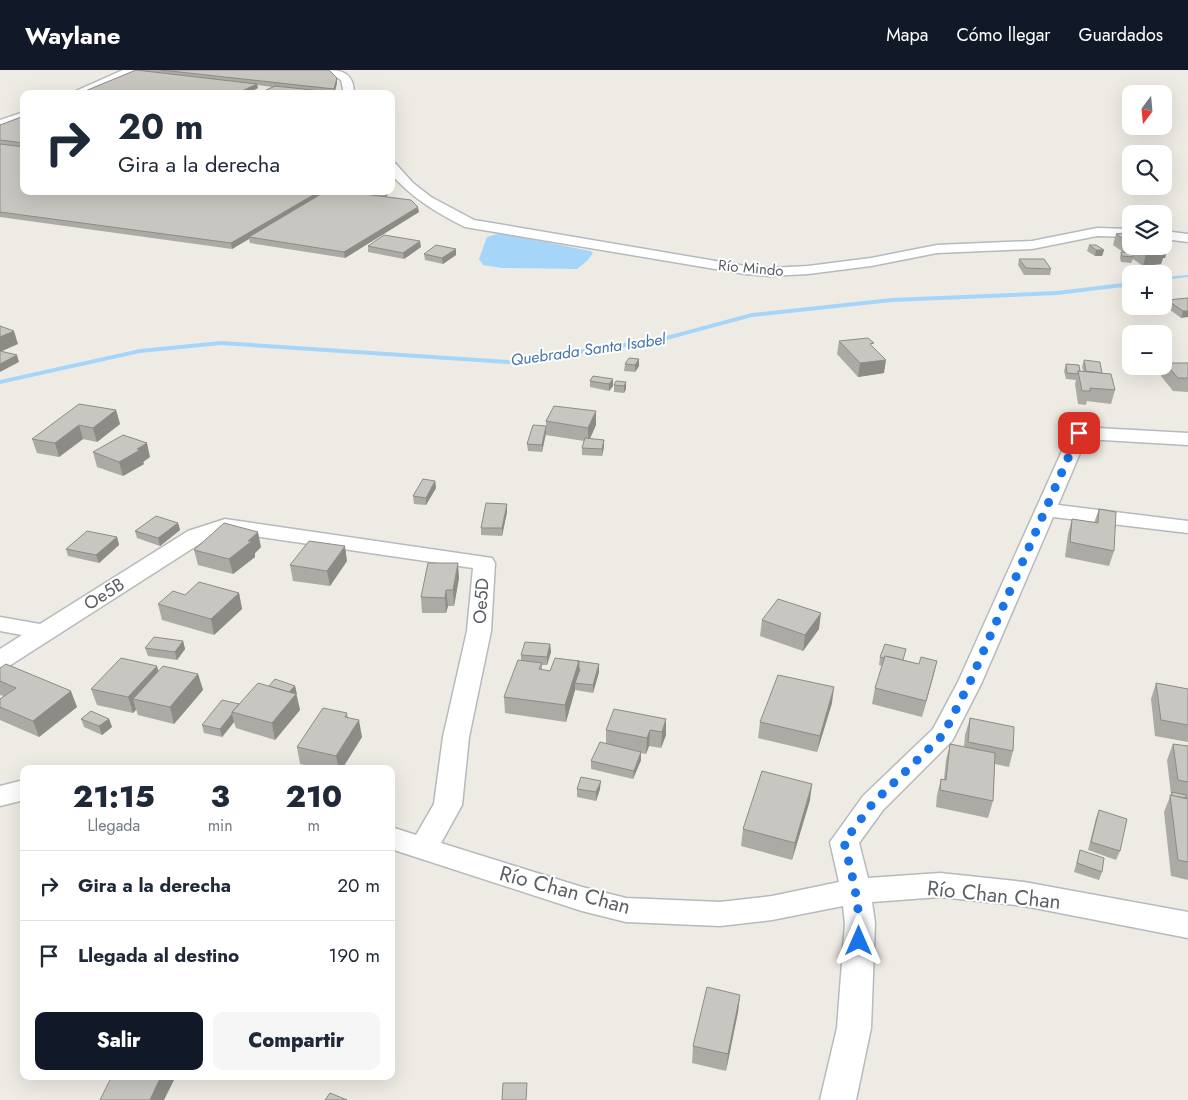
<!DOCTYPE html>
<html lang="es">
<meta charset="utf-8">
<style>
body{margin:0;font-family:Jost,sans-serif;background:#f6f6f7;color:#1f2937;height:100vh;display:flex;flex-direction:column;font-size:19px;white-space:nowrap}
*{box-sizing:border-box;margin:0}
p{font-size:16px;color:#747a83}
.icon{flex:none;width:28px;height:28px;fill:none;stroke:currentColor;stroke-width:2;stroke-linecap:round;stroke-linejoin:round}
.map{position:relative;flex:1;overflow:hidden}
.side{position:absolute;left:20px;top:695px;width:375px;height:315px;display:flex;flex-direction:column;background:#fff;border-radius:10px;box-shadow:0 5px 20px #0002}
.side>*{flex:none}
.hud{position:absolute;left:20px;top:20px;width:375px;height:105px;border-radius:10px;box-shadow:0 5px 20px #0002;background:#fff;color:#1f2937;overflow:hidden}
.needle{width:32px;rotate:196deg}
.controls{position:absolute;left:1122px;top:15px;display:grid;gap:10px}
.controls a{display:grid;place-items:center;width:50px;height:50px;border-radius:10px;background:#fff;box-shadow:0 5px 20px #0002;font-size:25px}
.pin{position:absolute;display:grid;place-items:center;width:42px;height:42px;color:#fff;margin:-21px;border-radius:10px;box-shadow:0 2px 8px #0006}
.me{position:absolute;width:55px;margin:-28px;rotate:0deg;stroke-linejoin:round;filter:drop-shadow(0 0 4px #0008)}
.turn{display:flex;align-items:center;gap:18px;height:105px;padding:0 15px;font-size:22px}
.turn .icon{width:65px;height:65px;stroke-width:2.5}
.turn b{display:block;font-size:35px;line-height:42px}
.eta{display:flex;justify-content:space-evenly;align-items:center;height:85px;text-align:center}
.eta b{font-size:30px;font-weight:800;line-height:35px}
.cta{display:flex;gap:10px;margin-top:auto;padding:10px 15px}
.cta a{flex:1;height:58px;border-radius:10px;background:#111827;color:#fff;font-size:20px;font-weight:800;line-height:58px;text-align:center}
.cta a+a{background:#f6f6f7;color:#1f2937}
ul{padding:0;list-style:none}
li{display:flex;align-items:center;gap:15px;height:70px;padding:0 15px;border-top:1px solid #e0e1e3}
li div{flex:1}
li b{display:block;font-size:19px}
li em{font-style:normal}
header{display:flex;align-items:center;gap:30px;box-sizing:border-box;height:70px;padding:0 25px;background:#111827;color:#fff}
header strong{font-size:24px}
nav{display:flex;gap:28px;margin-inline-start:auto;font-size:18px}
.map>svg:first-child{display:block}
</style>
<header>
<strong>Waylane</strong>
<nav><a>Mapa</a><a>Cómo llegar</a><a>Guardados</a></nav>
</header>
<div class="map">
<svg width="1188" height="1030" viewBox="0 0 1188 1030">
<rect width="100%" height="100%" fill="#edebe3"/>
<!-- water -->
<path fill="#a6d5fa" d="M501 163 590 181 593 183 587 191 577 199 502 198 483 195 479 189 487 167Z"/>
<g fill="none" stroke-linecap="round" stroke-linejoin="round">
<!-- stream -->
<g fill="#a6d5fa" fill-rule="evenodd">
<path d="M1188 205V207L1164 210V207Z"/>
<path d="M1131 212V216L1057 225 892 232 752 247 659 272 508 294 221 275 140 283 0 314V310L140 279 221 271 508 290 659 268 752 243 892 228 1057 221Z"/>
</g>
<defs>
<g id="minor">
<path d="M123 0H137L84 24H69Z"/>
<path d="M325 0C343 0 354 3 354 24H344L341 10Z"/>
<path d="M24 42V49L0 57V50Z"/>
<path d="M391 92 395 93 413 113 431 127 474 150 745 196 770 198 808 196 871 188 937 175 1032 171 1097 158 1131 159V167L1097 166 1032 179 937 183 871 196 808 204 770 206 745 204 465 157C437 143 412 128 391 104Z"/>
<path d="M1164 161 1188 164V172L1164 169Z"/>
<path d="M1079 357 1188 363V375L1086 369 1058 435 1188 451V463L1053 447 982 612 952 671 883 740 859 773 868 808 940 803 1024 812 1188 842V868L1024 836 940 827 872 832 875 853 871 958 856 1030H820L837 958 845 853 843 836 772 850 720 856 626 852 582 841 391 779V757L416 765 434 734 443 667 467 561 473 498 227 462 204 471 9 596 0 598V579L22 565 0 561V547L40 554 188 461 225 449 492 488 495 493 491 561 469 667 462 735 441 773 582 817 626 828 720 832 772 826 839 812 830 772 863 726 933 659 958 612 1070 363 1072 359Z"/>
<path d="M24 710V730L0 736V716Z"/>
</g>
</defs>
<!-- minor casing -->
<use href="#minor" stroke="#b6b9bd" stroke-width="3"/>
<!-- minor -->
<use href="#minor" fill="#fff" fill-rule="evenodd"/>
</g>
<!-- wall -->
<g fill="#acaaa5">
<path d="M142 0H329L337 13 335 22 340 23V24H258L272 17 257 15 258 18 246 24H78L142 1Z"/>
<path d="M24 46V121H320V125L326 121H390L386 127 419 142 345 188 250 173 249 169 232 179 0 147V55Z"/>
<path d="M1131 162V176H1168L1165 188H1163L1161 194 1143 196 1133 189 1131 193 1121 192 1120 188 1121 182H1123L1113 175 1116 164Z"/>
<path d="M1089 175 1104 180 1102 186H1095L1087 181Z"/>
<path d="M368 176 421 177 404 189 368 182Z"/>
<path d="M424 184 456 185 443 194 425 190Z"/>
<path d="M1019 189 1051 199 1050 205H1024L1018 195Z"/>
<path d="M1188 228 1181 248 1165 236 1167 230Z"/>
<path d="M839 271 873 278 884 303 858 307 837 284Z"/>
<path d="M639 289V296L635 302 624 301 625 294Z"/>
<path d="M1084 290 1102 303 1115 320 1111 334 1087 331 1086 335 1078 334 1075 314 1076 310 1066 309 1064 301 1066 294 1080 301H1083L1082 297Z"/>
<path d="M1165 293H1188V322L1173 321 1161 306Z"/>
<path d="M593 306 613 316 609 321 590 317V311Z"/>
<path d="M626 312V319L624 323 614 322V315Z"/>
<path d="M116 340 120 354 97 372 83 369 59 387 37 383 32 369Z"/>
<path d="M546 351 596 355 590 369 604 370V377L602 386 582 385V378L584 371 546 365Z"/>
<path d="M546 363 542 382 528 381 527 374Z"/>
<path d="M93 382 150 387 143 392 144 394 123 406 97 397Z"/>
<path d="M435 411 436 418 426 435 414 434 413 426Z"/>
<path d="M507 434V442L502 466 481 465V458Z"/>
<path d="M1099 439 1114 481 1109 496 1065 487 1068 464 1072 449 1094 453Z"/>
<path d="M178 453 180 460 160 476 137 468 135 461Z"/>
<path d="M117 467 119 475 99 493 68 486 66 479Z"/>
<path d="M261 477 255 483V487L233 504 198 495 194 480Z"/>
<path d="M347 491 330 516 293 511 290 495Z"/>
<path d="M459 508 454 536H448L446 543H422L421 527Z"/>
<path d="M239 523 242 539 214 565 162 550 158 534 185 525Z"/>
<path d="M762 550 819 559 803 581 760 566Z"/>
<path d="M183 571 185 579 177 590 148 586 145 578Z"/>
<path d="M550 574 551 582 547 595H542V600L550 601 599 594V602L593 623 575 620 566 652 505 643 504 627 521 590V585Z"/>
<path d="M880 587 904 590 919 594 937 591 933 607 922 647 872 634 875 618 882 596 879 595Z"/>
<path d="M157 596 158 601 198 604 203 620 174 654 138 645 136 639 133 643 97 635 91 619Z"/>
<path d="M0 598 77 637 39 667 0 650V629L4 626 0 625Z"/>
<path d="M1156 613 1188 619V672L1155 666 1151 629Z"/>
<path d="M295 616 300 640 275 670 236 658 234 652 222 667 204 663 202 655 269 617Z"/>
<path d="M832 633 817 682 758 668 760 652Z"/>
<path d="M347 643 348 648 362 667 342 699H322L300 694 297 677Z"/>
<path d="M970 648 1013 681 1009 697 995 694 993 731 988 748 936 737 937 725 941 709H944L946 690 950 674 964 677 965 665Z"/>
<path d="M81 649H109L112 657 102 665 84 657Z"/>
<path d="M666 649V665L661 678 649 676 646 684 641 683V690L633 709 591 699V691L606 674V660Z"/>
<path d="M1173 674 1188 676V810L1171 806 1164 742 1171 724 1167 690Z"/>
<path d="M577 719H600L596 731 577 727Z"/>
<path d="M810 730 792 790 741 776 743 759Z"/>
<path d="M1099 740 1120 781 1116 790 1088 780 1096 748Z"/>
<path d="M1080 780 1102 802 1099 810 1074 802Z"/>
<path d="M740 925 738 942 726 1001 692 993 693 976Z"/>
</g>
<!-- shaded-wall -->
<g fill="#8c8b86">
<path d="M337 8V13L334 24V19Z"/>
<path d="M257 14 258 18 246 24H235Z"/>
<path d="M320 121 321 127 249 167V169L232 179 231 173Z"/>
<path d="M386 121H390L385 129V123Z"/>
<path d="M418 137 419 142 345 188 344 182Z"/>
<path d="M420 171 421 177 404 189 403 183Z"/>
<path d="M1168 176 1165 188H1163L1161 194 1143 196 1146 184 1157 177Z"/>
<path d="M456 179V185L443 194 442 188Z"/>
<path d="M1096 180H1104L1102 186H1095Z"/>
<path d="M1183 241H1188V247L1181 248Z"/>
<path d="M14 261 18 274 0 282V267Z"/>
<path d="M17 285 19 292 0 302V294Z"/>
<path d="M639 289V296L635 302V295Z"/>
<path d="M886 290 884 303 858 307 860 293Z"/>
<path d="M613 309V316L609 321V314Z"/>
<path d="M626 312V319L624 323V316Z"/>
<path d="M116 340 120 354 97 372 93 358Z"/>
<path d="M596 341V355L588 372V358Z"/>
<path d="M79 355 83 369 59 387 55 373Z"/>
<path d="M546 356V363L542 382V375Z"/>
<path d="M604 370V377L602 386V379Z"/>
<path d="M147 373 150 387 143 392 144 394 123 406 119 392 137 379Z"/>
<path d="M435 411 436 418 426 435V428Z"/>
<path d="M507 434V442L502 466V458Z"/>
<path d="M178 453 180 460 160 476 158 468Z"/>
<path d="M258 462 261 477 255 483V487L233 504 229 489Z"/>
<path d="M117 467 119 475 99 493 96 485Z"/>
<path d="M345 476 347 491 330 516 327 501Z"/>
<path d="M458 493 459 508 454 536 453 520Z"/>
<path d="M446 520 448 536 446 543 445 528Z"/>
<path d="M239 523 242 539 214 565 211 549Z"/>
<path d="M821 543 819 559 803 581 805 565Z"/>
<path d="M183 571 185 579 177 590 175 582Z"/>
<path d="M550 574 551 582 547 595V587Z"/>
<path d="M579 591V607L575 613V620L566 652 565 635Z"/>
<path d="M937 591 933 607 922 647 926 631Z"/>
<path d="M599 594V602L593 623V615Z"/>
<path d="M157 596 161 612 133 629 136 640 133 643 128 627Z"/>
<path d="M198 604 203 620 174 654 170 637Z"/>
<path d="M295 616 297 624 289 622Z"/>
<path d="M834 617 832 633 817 682 820 666Z"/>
<path d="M71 621 77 637 39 667 33 651Z"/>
<path d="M296 624 300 640 275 670 272 653Z"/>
<path d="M232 644 234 652 222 667 220 659Z"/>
<path d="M109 649 112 657 102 665 99 656Z"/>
<path d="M666 649V665L661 678 662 662Z"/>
<path d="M359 650 362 667 342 699H339L336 686Z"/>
<path d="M650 660 649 676 646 684 647 668Z"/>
<path d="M641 682V690L633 709 634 701Z"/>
<path d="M601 711 600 719 596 731V722Z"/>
<path d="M812 714 810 730 792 790 795 773Z"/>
<path d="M740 925 738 942 726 1001 728 984Z"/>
<path d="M161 1006H174L175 1008 164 1030H150Z"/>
</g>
<!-- building -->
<g fill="#c8c6c0" stroke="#8c8b86">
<path d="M136 0 257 14 235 24H78Z"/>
<path d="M161 0H329L337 8 334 19Z"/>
<path d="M275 16 340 23 339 24H258Z"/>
<path d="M24 46V73L0 70V55Z"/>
<path d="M0 74 24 77V121H320L231 173 0 142Z"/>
<path d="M326 121H340L411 130 418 137 344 182 249 167Z"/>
<path d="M372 121H386L385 123Z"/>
<path d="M1131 162V174L1116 164Z"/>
<path d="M384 165 420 171 403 183 368 176Z"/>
<path d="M1164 173 1168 176 1157 177 1165 182 1146 184 1135 176H1164Z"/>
<path d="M436 175 456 179 442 188 424 184Z"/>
<path d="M1089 175H1096L1104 180H1096Z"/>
<path d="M1121 182 1132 183 1133 187 1122 186Z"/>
<path d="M1019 189H1044L1051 199 1026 198Z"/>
<path d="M1188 228V241H1183L1167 230Z"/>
<path d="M0 256 14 261 0 267Z"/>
<path d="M868 268 874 273 870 274 886 290 860 293 839 271Z"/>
<path d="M0 281 17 285 0 294Z"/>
<path d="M629 288 639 289 635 295 625 294Z"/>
<path d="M1084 290 1100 292 1102 303 1086 301Z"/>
<path d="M1165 293H1188V308H1178Z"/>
<path d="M1066 294 1079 295 1080 301H1078V304L1067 303Z"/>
<path d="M1078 301 1111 304 1115 320 1090 318V321H1082Z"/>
<path d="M593 306 613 309 609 314 590 311Z"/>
<path d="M616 311 626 312 624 316 614 315Z"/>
<path d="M79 334 116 340 93 358 79 355 55 373 32 369Z"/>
<path d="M554 336 596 341 588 358 546 351Z"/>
<path d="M533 355 546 356 542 375 527 374Z"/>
<path d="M123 365 147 373 137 379 140 380 119 392 93 382Z"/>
<path d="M585 368 604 370 602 379 582 378Z"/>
<path d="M423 409 435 411 426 428 413 426Z"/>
<path d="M486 433 507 434 502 458H481Z"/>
<path d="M1099 439 1116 442 1114 481 1070 472 1072 449 1098 453Z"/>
<path d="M156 446 178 453 158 468 135 461Z"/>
<path d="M224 453 258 462 248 471H252L229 489 194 480Z"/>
<path d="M87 461 117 467 96 485 66 479Z"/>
<path d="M309 471 345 476 327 501 290 495Z"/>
<path d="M428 493H458L453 520H446L445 528 421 527Z"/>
<path d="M199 512 239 523 211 549 158 534 173 521 185 525Z"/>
<path d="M778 529 821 543 805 565 762 550Z"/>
<path d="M154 567 183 571 175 582 145 578Z"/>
<path d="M525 572 550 574 547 587 521 585Z"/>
<path d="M885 574 906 579 903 590 885 586V588L880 587Z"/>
<path d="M885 586 919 594 921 587 937 591 926 631 875 618Z"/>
<path d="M121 588 157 596 128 627 91 619Z"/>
<path d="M555 588 579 591 565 635 504 627 518 590 542 593 539 599 550 601Z"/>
<path d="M577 591 599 594 593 615 575 613 580 599H579V591Z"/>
<path d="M6 594 71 621 33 651 0 637V629L16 618 0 611V598Z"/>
<path d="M163 596 198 604 170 637 133 629Z"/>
<path d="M778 605 834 617 820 666 760 652Z"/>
<path d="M275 609 295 616 289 622 269 616Z"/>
<path d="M258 613 296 624 272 653 232 642Z"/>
<path d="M1156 613 1188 619V655L1161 650Z"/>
<path d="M222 630 239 634 232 642V644L220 659 202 655Z"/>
<path d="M323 638 347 643 345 647 359 650 336 686 297 677Z"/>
<path d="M614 639 666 649 662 662 650 660 647 668 606 660Z"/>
<path d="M91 641 109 649 99 656 81 649Z"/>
<path d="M970 648 1014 657 1013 681 968 672Z"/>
<path d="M600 672 641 682 634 701 591 691Z"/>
<path d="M950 674 995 683 993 731 940 720 941 709 946 710Z"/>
<path d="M1173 674 1188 676V712L1178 710Z"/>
<path d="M762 701 812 714 795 773 743 759Z"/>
<path d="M581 707 601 711 596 722 577 719Z"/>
<path d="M1172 722 1186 725V728L1172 726Z"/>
<path d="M1170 725 1188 729V792L1178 790Z"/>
<path d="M1099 740 1127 749 1120 781 1091 772Z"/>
<path d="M1080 780 1104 788 1102 802 1077 793Z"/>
<path d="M707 917 740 925 728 984 693 976Z"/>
<path d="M112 1006H161L150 1030H100Z"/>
<path d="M503 1013H527L526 1030H502Z"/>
<path d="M330 1023 347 1030H325Z"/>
</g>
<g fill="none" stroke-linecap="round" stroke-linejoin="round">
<!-- route -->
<path stroke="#1a73e8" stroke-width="9" stroke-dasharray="0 16.2" d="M859 871C861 837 852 805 844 772L873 733 943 665 970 612 1079 363"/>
</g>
<g text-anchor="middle" stroke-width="4" stroke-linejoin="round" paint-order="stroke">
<!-- far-street labels -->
<g font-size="15" fill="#5b5f63" stroke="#fff">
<text transform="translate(751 198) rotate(5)" y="5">Río Mindo</text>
</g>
<!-- far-water labels -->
<g font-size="16" font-style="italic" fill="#4476ac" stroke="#fff">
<text transform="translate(588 279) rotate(-8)" y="6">Quebrada Santa Isabel</text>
</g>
<!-- street labels -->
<g font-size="18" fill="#5b5f63" stroke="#fff">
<text transform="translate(104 524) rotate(-32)" y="6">Oe5B</text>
<text transform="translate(481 531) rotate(-86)" y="6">Oe5D</text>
</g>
<!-- near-street labels -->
<g font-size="21" fill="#5b5f63" stroke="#fff">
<text transform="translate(565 820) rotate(15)" y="7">Río Chan Chan</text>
<text transform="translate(994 825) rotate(6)" y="7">Río Chan Chan</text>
</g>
</g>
</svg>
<div class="controls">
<a><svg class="needle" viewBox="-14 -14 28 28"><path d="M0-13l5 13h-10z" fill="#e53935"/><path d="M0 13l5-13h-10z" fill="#747a83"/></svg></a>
<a><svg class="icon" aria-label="search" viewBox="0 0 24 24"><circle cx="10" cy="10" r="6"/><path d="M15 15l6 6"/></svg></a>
<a><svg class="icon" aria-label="layers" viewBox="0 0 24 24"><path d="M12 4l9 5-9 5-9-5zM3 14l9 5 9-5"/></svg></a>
<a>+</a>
<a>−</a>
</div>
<div class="pin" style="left:1079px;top:363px;background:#d93025"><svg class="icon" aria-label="arrive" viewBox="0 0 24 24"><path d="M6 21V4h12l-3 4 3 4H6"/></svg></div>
<svg class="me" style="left:859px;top:871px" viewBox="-20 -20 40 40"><path d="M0-17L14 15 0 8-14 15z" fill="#1a73e8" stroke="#fff" stroke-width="4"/></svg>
<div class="hud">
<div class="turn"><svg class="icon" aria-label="right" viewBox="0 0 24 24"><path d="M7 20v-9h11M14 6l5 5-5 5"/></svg><div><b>20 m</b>Gira a la derecha</div></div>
</div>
<section class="side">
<div class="eta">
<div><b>21:15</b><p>Llegada</p></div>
<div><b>3</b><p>min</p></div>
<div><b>210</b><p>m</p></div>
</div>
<ul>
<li><svg class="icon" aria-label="right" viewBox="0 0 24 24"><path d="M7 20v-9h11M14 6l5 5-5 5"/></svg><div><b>Gira a la derecha</b></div><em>20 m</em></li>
<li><svg class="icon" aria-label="arrive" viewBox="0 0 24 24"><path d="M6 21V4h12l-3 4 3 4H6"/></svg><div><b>Llegada al destino</b></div><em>190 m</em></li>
</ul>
<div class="cta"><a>Salir</a><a>Compartir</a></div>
</section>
</div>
